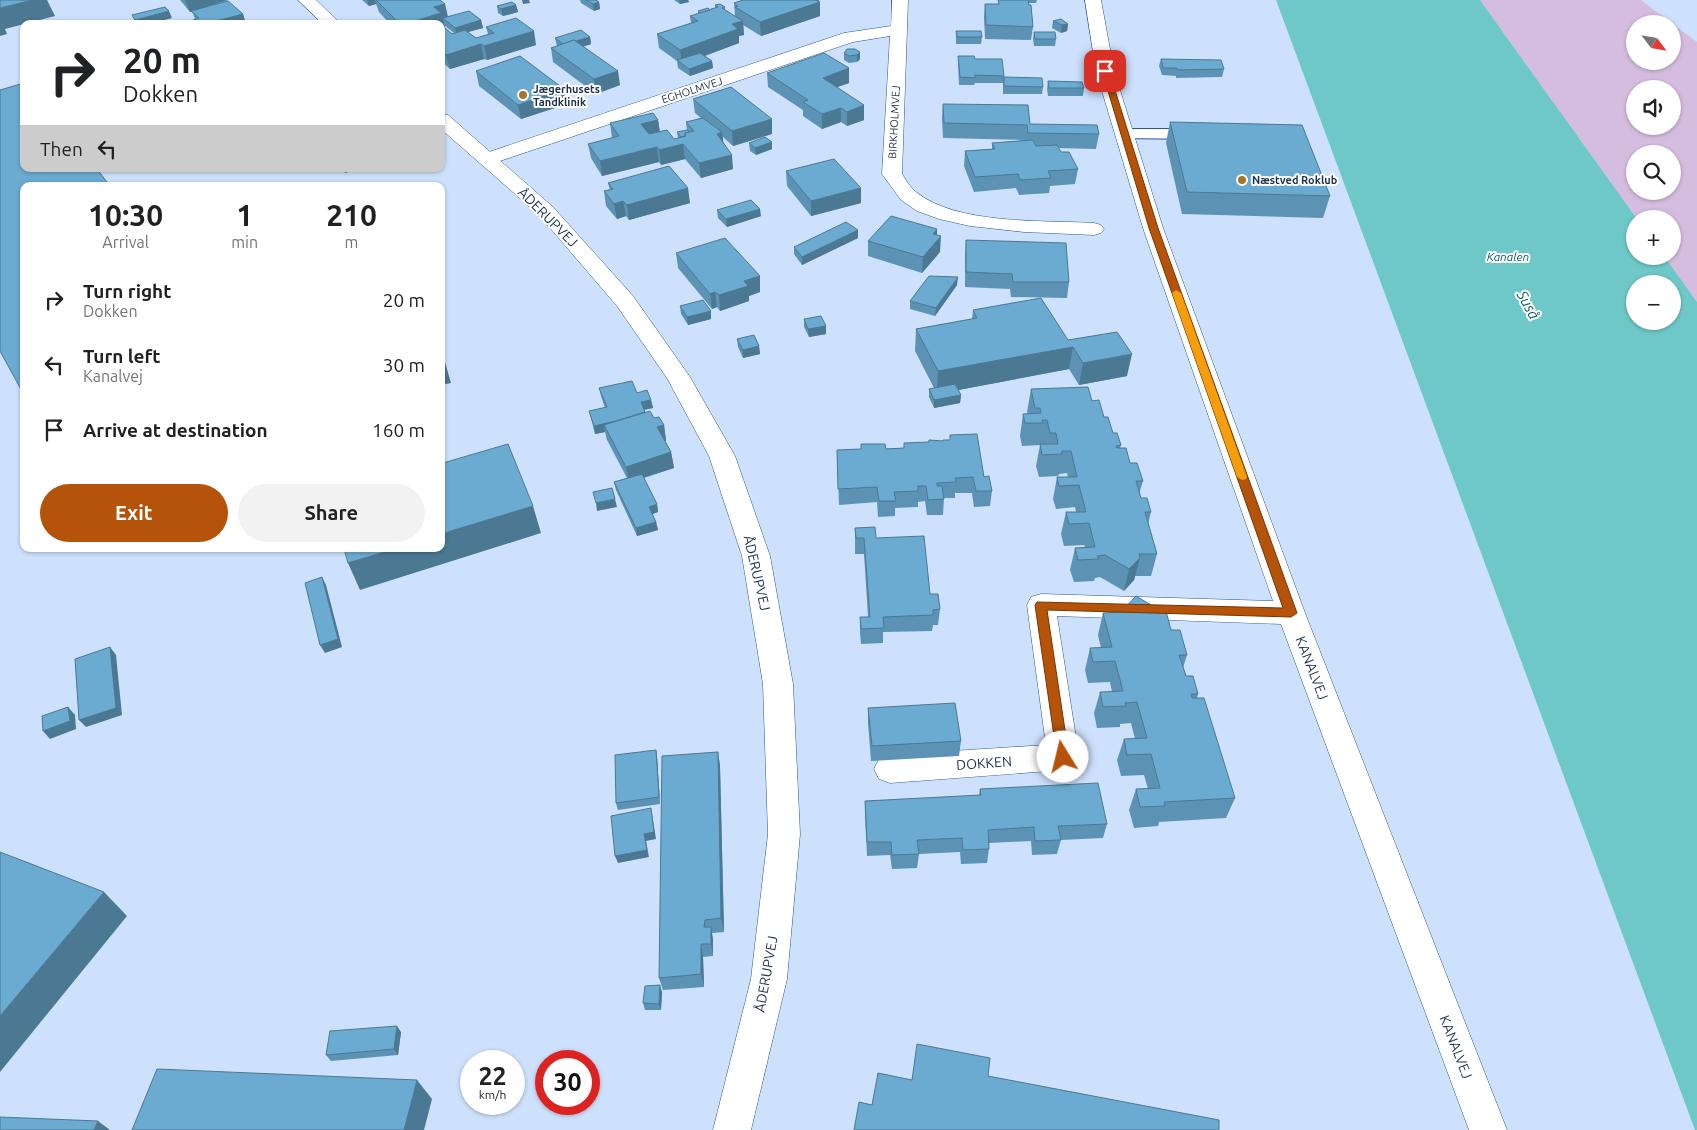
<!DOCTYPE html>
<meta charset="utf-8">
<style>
body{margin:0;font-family:Ubuntu,sans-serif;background:#f2f2f2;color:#202124;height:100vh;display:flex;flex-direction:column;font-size:19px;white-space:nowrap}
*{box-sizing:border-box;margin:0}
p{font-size:16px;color:#757577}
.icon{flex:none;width:28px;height:28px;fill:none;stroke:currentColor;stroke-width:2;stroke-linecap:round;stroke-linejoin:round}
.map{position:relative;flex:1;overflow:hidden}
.panel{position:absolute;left:20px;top:182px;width:425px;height:370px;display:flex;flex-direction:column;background:#fff;border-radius:10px;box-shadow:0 1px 4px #0004}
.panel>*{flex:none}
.hud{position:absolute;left:20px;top:20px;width:425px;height:152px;border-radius:10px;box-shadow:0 1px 4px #0004;background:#fff;color:#202124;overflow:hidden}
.needle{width:32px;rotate:121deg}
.buttons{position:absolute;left:1626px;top:15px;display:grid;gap:10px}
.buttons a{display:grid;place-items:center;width:55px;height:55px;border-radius:50%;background:#fff;box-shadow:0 1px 4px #0004;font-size:25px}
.speed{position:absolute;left:460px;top:1050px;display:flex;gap:10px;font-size:25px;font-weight:700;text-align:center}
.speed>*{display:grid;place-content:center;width:65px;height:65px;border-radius:50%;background:#fff;box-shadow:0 1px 4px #0004;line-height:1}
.speed small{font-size:12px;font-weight:400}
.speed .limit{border:8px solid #d22;background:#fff;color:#111}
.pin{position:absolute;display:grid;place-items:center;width:42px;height:42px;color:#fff;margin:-21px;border-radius:10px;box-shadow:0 2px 8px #0006}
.me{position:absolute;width:55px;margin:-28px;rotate:351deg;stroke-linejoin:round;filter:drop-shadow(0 0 4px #0008)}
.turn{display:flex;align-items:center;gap:18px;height:105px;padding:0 20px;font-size:22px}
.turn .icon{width:65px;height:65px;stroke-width:2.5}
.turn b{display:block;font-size:35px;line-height:42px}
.then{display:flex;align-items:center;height:48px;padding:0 20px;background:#0003;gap:10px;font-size:19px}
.eta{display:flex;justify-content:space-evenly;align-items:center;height:85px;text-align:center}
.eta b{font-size:30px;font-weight:700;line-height:35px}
.primary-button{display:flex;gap:10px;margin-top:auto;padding:10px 20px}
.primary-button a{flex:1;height:58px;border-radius:30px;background:#b45309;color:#fff;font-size:20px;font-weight:700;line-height:58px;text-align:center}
.primary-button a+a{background:#f2f2f2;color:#202124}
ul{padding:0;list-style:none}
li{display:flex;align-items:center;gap:15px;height:65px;padding:0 20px}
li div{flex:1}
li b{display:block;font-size:19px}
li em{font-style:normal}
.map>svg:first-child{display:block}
</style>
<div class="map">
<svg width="1697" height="1130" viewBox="0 0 1697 1130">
<rect width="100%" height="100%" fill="#cde1fc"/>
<!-- green -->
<path fill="#d5bde0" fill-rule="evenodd" d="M1480 0H1641L1697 42V302L1664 256H1672V219H1637ZM1635 24H1672V61H1635ZM1635 89H1672V126H1635ZM1635 154H1672V191H1635Z"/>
<!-- water -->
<path fill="#6fc8c8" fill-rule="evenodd" d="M1276 0H1480L1637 219H1635V256H1664L1697 302V1130H1695ZM1635 284H1672V321H1635Z"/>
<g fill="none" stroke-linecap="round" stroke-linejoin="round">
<defs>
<path id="lane" d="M1125 129H1202L1208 130 1211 134 1208 138 1202 139 1119 138 1116 134 1119 130Z"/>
<g id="street">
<path d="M892 0H908L902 174C906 180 910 187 916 192 957 225 1043 220 1094 223L1101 225 1104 229 1101 233 1094 235 1024 232 970 226 939 219 917 211 901 200 882 174 890 36 853 42 494 163 487 165 480 163 477 159 480 155 844 33 891 26Z"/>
<path d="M1085 0H1101L1114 71 1163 228 1305 613 1507 1130H1469L1281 624 1057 616 1079 757 1074 766 1063 770 890 783 879 779 874 769 879 759 890 755 1046 745 1027 605 1031 597 1041 594 1273 601 1143 228 1096 71Z"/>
</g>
<g id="secondary">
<path d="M298 0H316L341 24H323Z"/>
<path d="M441 114 448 115 553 207 633 296 690 377 735 456 770 556 793 684 800 834 787 979 751 1130H713L751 979 768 834 763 684 742 556 709 456 667 378 617 306 539 215 441 129Z"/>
</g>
</defs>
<!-- lane casing -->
<use href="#lane" stroke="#295790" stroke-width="2"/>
<!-- street casing -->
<use href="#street" stroke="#295790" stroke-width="1"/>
<!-- secondary casing -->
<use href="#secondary" stroke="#295790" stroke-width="1"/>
<!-- lane -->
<use href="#lane" fill="#fff" fill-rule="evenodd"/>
<!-- street -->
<use href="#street" fill="#fff" fill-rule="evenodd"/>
<!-- secondary -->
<use href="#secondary" fill="#fff" fill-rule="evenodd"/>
</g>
<!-- wall -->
<g fill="#5c93b4">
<path d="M180 0H228L195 10 243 14 245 21 235 24H192L191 21 195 19 192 11 190 12Z"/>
<path d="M362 0H440L445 4 448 17 481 20 483 28 468 32 476 38 488 34 486 27 536 45 487 60 484 59 450 69 441 61V30L452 34 454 33 445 26 443 19 445 27 441 24H390L379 12 376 4 369 6Z"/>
<path d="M580 0H596L599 2 600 9 594 11 581 3Z"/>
<path d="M674 0H688L689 2 680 4Z"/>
<path d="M998 0H1037L1036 3H1029L1033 27 1031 40 985 39 984 17 985 4H998Z"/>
<path d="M819 2 820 16 761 36 743 25 744 35 739 36V43L705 56 712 61 713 68 690 76 678 68 677 61 659 48 657 34 691 23 690 16 698 14V11L715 8V5L725 7V10L735 16 734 3Z"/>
<path d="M516 5 518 12 503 16 498 13 497 6Z"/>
<path d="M1053 21 1068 24 1067 31 1061 33 1052 28Z"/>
<path d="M956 31 982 37 981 44H956Z"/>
<path d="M1034 32 1056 39 1055 46H1034L1033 39Z"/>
<path d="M590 37 591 44 583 47 620 85 596 94 553 62 551 48 557 46 555 38Z"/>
<path d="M860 52V59L857 62 849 63 844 60V53Z"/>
<path d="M958 56 975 59 1004 76V77L1043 87 1042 94H1003V83H975L974 85H959L958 63Z"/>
<path d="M1161 59 1224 69 1222 77 1176 78V76L1162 75 1159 66Z"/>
<path d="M476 71 567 104 521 119 479 86Z"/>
<path d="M767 73 849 83 837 87 864 120 847 126 841 122 822 129 803 116V110L768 87Z"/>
<path d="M1048 81 1084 88 1083 96H1048L1047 89Z"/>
<path d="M693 99 772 134 733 146 723 137V143L733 169 701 178 685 159 661 165 659 162 602 176 591 158 588 144 612 138 610 123 658 120 660 132 674 139 678 138 677 132 687 130 686 122 701 118 695 113Z"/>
<path d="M943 104 1030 124 1099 134 1096 149 1058 148 1061 152 1078 169 1075 184 1050 186 1049 193 1019 195 1016 188 974 192 964 166 965 151 992 149V143L1025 140 943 138 942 118Z"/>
<path d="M1170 122 1330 196 1323 218 1182 214 1166 143Z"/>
<path d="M772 142V149L756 155 750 151 749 143Z"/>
<path d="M786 171 861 188V203L811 216 787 186Z"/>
<path d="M608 183 690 203 629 220 626 216 617 219 606 206 604 191 610 190Z"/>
<path d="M717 210 761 216 727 227 718 218Z"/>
<path d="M937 229V235L940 252 922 273 868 256V241Z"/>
<path d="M858 230V238L802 265 794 254V247Z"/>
<path d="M966 240 1069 282 1067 298 1011 297 1010 289 965 287V255Z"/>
<path d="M676 253 760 276V292L749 296V301L720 311 717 307 712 309 678 268Z"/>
<path d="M957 285 935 316 910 309V301Z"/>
<path d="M680 306 711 319 688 325 681 314Z"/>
<path d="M973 310 1068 340 1127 376 1079 385 1069 369 958 390 961 395 960 403 934 408 929 397V389L934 388 915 351 916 329 972 319Z"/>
<path d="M804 319 826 326V334L809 337 804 327Z"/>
<path d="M737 339 759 346 760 354 743 358 738 347Z"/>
<path d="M599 388 637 393 651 400 653 408 644 410 645 412 664 425 666 441H665L671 452 674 468 644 478 657 504 658 512 652 514 656 522 658 530 637 536 616 490 614 482 627 478 607 440 605 432 595 434 589 411 605 408 601 396Z"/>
<path d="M1031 389 1092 401 1104 417 1113 433 1121 445 1120 448 1143 481 1139 494 1141 498 1151 512 1148 524 1157 554 1151 576H1135L1134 580 1124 591 1100 577 1095 578 1094 581 1074 582 1070 570 1075 548 1085 547 1084 545 1064 546 1061 534 1066 512H1076L1075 507 1056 509 1053 499 1057 477H1068L1067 473 1059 474 1058 476 1039 477 1036 466 1040 445 1022 446 1020 436 1023 414H1028L1027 412Z"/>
<path d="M950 435 984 477 992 491 990 506 974 507 972 493H955V498H944L943 515H927L925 501 918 502V507L895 508V516L878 517 877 502 839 505 837 450 904 448 929 442 942 441 943 440H950Z"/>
<path d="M855 528 876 538 930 594 940 609 938 625H933L932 631 883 632V643L861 644 860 633V617H868L864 554H855Z"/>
<path d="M1103 613 1171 630 1187 655 1183 668 1186 676 1198 694 1197 698 1235 798 1226 818 1159 822 1158 826 1134 828 1129 810 1136 789H1148L1144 775 1121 776 1117 760 1124 739H1135L1131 723 1120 724V727L1097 728 1094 713 1100 692H1112L1110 682 1088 683 1085 670 1090 648H1101L1098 635Z"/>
<path d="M868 708 961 741 959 756 871 761 868 723Z"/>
<path d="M656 750 657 757 660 804 618 810 616 803Z"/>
<path d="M718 752 720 766 724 932 712 933 713 940V956L703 957 704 987 663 990 659 978Z"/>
<path d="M980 789 1107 824 1103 838 1061 840 1057 854 1032 855 1031 841 989 843V849L987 863 961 864 960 852 919 854 917 868 892 869 890 855 867 856 865 815V801L979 796Z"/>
<path d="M662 992 661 1010H645L643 1003Z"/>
<path d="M401 1032 398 1055 331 1061 326 1055Z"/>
</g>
<!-- shaded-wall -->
<g fill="#4b7892">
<path d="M33 0H47L55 16 24 24 5 29 7 34 0 36V8Z"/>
<path d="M185 0H228L190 12Z"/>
<path d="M367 0H375L376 4 369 6Z"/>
<path d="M522 0H529L530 3 523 4Z"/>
<path d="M679 0H688L689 2 680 4Z"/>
<path d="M809 0H819V3L820 2V16L761 36 760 22Z"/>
<path d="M599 2 600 9 594 11 593 4Z"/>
<path d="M445 4 448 18 443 19 445 27 441 28V24H405L434 7Z"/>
<path d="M516 5 518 12 503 16 501 9Z"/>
<path d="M169 11 172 18 150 24H137L135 20Z"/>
<path d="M243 14 245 21 235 24H205Z"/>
<path d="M481 20 483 28 457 35 455 28Z"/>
<path d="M743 21 744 35 739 36V43L682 64 680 50 732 24Z"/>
<path d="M1068 24 1067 31 1061 33 1062 25Z"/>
<path d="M534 31 536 45 487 60 484 46Z"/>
<path d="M590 37 591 44 565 52 564 45Z"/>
<path d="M481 44 484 59 450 69 446 55Z"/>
<path d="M860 52V59L857 62V55Z"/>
<path d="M712 61 713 68 690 76 689 69Z"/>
<path d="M849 68V83L823 92V78Z"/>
<path d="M618 71 620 85 596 94 594 79Z"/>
<path d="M564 89 567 104 521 119 518 105Z"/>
<path d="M864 105V120L847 126V112Z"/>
<path d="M841 108V122L822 129V114Z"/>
<path d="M772 119V134L733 146 732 131Z"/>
<path d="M658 120 660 134 643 139 641 124Z"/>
<path d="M722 132 724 147 717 134Z"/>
<path d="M772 142V149L756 155 755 148Z"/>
<path d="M683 144 685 159 661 165 659 150Z"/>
<path d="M657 147 659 162 602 176 600 161Z"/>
<path d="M732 155 733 169 701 178 699 163Z"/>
<path d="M343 169H358L345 173Z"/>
<path d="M688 188 690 203 629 220 627 205Z"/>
<path d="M861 188V203L811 216V201Z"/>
<path d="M623 201 626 216 617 219 614 204Z"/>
<path d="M760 209 761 216 727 227 726 219Z"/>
<path d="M937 229V241L941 236 940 252 922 273 923 257 933 234Z"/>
<path d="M858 230V238L802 265V257Z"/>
<path d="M760 276V292L749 296V301L720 311 719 295 744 281Z"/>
<path d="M958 277 957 285 935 316 936 308Z"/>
<path d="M715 292 717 307 712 309 710 294Z"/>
<path d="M711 311V319L688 325 687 317Z"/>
<path d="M826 326V334L809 337 808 329Z"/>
<path d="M759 346 760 354 743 358V350Z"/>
<path d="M1073 347 1069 369 937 394 938 371Z"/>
<path d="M1132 354 1127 376 1079 385 1083 363Z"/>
<path d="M443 355 451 383 441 385V356Z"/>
<path d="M961 395 960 403 934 408V400Z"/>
<path d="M651 400 653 408 642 410 641 402Z"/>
<path d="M646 414 604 425 605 432 595 434 594 426Z"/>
<path d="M664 425 666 441 660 443 657 427Z"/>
<path d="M671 452 674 468 629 482 626 467Z"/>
<path d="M615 499 617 507 597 511 596 503Z"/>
<path d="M657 504 658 512 650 515 649 507Z"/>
<path d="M533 506 541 533 360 590 348 563 394 549H441V534Z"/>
<path d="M656 522 658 530 637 536 636 528Z"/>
<path d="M1140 558 1134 580 1124 591 1129 569Z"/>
<path d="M322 577 326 585 342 647 325 653 320 645Z"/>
<path d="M110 647 116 655 122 715 86 727 79 720Z"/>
<path d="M68 707 75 715 76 729 50 739 43 731Z"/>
<path d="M656 750 657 757 660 804 659 797Z"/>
<path d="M718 752 720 766 724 932 721 918Z"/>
<path d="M651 808 656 839 646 841 649 857 618 863 615 856Z"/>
<path d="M104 892 127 916 0 1072V1016Z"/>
<path d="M711 927 713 940V956L711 944Z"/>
<path d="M701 944 703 957 704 987 701 974Z"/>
<path d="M660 985 662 992 661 1010 659 1004Z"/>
<path d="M397 1026 401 1032 398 1055 394 1049Z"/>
<path d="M417 1080 432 1099 424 1130H404Z"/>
<path d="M98 1121 110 1130H94Z"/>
</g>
<!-- building -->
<g fill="#6babd1" stroke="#4b7892">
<path d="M0 0H33L0 8Z"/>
<path d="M376 0H440L445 4 434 7 441 13 405 24H400Z"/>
<path d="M586 0H596L599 2 593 4Z"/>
<path d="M743 0H816L820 2 760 22 735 7 738 6 734 3Z"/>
<path d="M998 0H1028L1029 5H1031L1033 27 986 25 985 4H999Z"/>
<path d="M228 1 243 14 205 24H194L191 21 199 18 191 11Z"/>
<path d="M512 2 516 5 501 9 497 6Z"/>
<path d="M720 4 725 7 722 8 743 21 732 24 738 29 680 50 657 34 698 21 690 16 718 7 715 5Z"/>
<path d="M165 7 169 11 135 20 132 15Z"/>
<path d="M708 8 710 10 700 13 698 11Z"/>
<path d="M469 11 481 20 455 28 443 18Z"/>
<path d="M516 18 534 31 484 46 481 44 446 55 441 50V30L445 28 452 34 465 30 476 38 494 33 486 27Z"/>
<path d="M1061 19 1068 24 1062 25 1053 21Z"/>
<path d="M581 30 590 37 576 41 574 40 563 44 555 38Z"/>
<path d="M956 31H981L982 37H957Z"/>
<path d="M1034 32H1055L1056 39H1035Z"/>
<path d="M24 38V43L20 39Z"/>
<path d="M574 40 618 71 594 79 551 48Z"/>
<path d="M847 49H855L860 52 857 55 849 56 844 53Z"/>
<path d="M700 53 712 61 689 69 677 60Z"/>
<path d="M824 53 849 68 823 78 864 105 847 112 841 108 822 114 803 102 808 100 767 73Z"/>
<path d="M520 56 564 89 518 105 476 71Z"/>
<path d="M958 56H974L975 59H1002L1004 76 975 75V78L960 77Z"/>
<path d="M1161 59 1221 60 1224 69 1178 70 1177 68H1163Z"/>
<path d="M1004 77 1042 78 1043 87 1004 86Z"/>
<path d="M1048 81 1082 82 1084 88H1049Z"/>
<path d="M24 83V169H97L110 186H24V395L0 351V90Z"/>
<path d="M731 87 772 119 732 131 693 99Z"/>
<path d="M943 104 1028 105 1030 124 1097 125 1099 134 1028 133 1027 125 944 123Z"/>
<path d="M653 113 658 120 641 124 649 134 667 130 674 139 686 136 685 133 694 131 686 122 703 118 722 132 717 134 732 155 699 163 683 144 659 150 657 147 600 161 588 144 619 136 610 123Z"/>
<path d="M1170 122 1302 125 1330 196 1187 192Z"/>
<path d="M687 130 689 132 685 133V136L681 137 677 132Z"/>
<path d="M765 137 772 142 755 148 749 143Z"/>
<path d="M1033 140 1036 146 1057 145 1061 152H1069L1078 169 1048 171 1051 178 1020 180 1018 174 975 177 965 151 995 149 992 143Z"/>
<path d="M834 159 861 188 811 201 786 171Z"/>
<path d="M669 166 688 188 627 205 623 201 614 204 604 191 613 189 608 183Z"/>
<path d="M150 184 152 186H144Z"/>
<path d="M751 200 760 209 726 219 717 210Z"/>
<path d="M891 216 937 229 933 234 941 236 923 257 868 241Z"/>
<path d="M846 222 858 230 802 257 794 247Z"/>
<path d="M725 238 760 276 744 281 748 286 719 295 715 292 710 294 676 253Z"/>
<path d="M966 240 1066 243 1069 282H1013L1012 274 966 272Z"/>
<path d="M929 276 958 277 936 308 910 301Z"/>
<path d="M1041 298 1068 340 1117 332 1132 354 1083 363 1073 347 938 371 916 329 977 318 973 310Z"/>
<path d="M703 300 711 311 687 317 680 306Z"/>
<path d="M821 316 826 326 808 329 804 319Z"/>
<path d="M754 335 759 346 743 350 737 339Z"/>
<path d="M632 381 637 393 647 390 651 400 641 402 645 412 616 421 594 426 589 411 607 407 599 388Z"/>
<path d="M955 384 961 395 934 400 929 389Z"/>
<path d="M1088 387 1092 401 1099 400 1104 417H1108L1113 433H1117L1121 445 1116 446 1117 448H1126L1130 463H1137L1143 481H1136L1141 498H1147L1151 512H1145L1157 554H1139L1140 558 1129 569 1105 555 1097 556 1099 559 1078 560 1075 548 1095 547 1089 523 1069 524 1066 512H1086L1079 485 1059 486 1057 477H1077L1071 451H1062V454L1042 455 1040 444H1058L1056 433H1050L1047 420H1042L1043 423H1025L1023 414 1041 413 1040 408H1035L1031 389Z"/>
<path d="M650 411 654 418 659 417 664 425 657 427 671 452 626 467 604 425Z"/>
<path d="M977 434 984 477 989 476 992 491H976L973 477 955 478 956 482 937 483V486H942L944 499 928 500 926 486H918V491L894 492 896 501H879L877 487 838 489 837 450 861 449V444H885L886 449 904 448V443L929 442V440L943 441V440H950V435Z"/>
<path d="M508 444 533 506 441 534V458L443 463Z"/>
<path d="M642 474 657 504 649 507 656 522 636 528 614 482Z"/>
<path d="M612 488 615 499 596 503 593 492Z"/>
<path d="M875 527 876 538 924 536 930 594H938L940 609 933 610V615L883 617 884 628 861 629 860 617H870L864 538H856L855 528Z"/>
<path d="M344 549H394L348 563Z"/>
<path d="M322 577 338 639 320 645 305 583Z"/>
<path d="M1136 596 1161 611H1166L1171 630H1180L1187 655H1179L1186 676H1193L1198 694H1191L1192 698H1204L1235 798 1164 802 1165 806 1140 807 1136 789 1160 788 1151 754 1127 755 1124 739 1147 738 1137 702 1125 703 1126 706 1103 707 1100 692 1123 691 1115 661 1093 662 1090 648 1112 647 1103 613 1121 612Z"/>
<path d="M110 647 116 708 79 720 75 659Z"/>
<path d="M955 703 961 741 872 746 868 708Z"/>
<path d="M68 707 70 721 43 731 42 716Z"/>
<path d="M656 750 659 797 616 803 615 755Z"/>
<path d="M718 752 721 918 705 920 704 927H711V944H701V974L659 978 662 756Z"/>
<path d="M1098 783 1107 824 1058 826 1061 840 1035 841 1034 827 988 830 989 849 963 850 962 838 917 840 919 854 892 855 891 842H867L865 801 981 795 980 789Z"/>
<path d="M651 808 654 832 644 834 647 850 615 856 611 816Z"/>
<path d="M0 852 104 892 0 1016Z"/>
<path d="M660 985 659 1004 643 1003 645 986Z"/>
<path d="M397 1026 394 1049 326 1055 330 1031Z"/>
<path d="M917 1044 990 1058 988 1076 1219 1120V1130H854L859 1102 872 1105 878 1073 912 1080Z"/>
<path d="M157 1069 417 1080 404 1130H132Z"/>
<path d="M0 1117 98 1121 94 1130H0Z"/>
</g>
<!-- route -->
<path fill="#b45309" stroke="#753606" d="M1105 69 1109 71 1158 228 1297 613 1291 617 1047 610 1069 757 1068 761 1063 763 1058 761 1057 757 1035 605 1037 602 1283 608 1149 228 1102 71Z"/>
<!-- slow -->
<path fill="#f59e0b" d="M1176 290 1181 293 1247 477 1246 479 1242 480 1237 477 1172 293Z"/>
<!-- markers -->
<g fill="#a57529" stroke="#fff" stroke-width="2">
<circle cx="523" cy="95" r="5"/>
<circle cx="1242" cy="180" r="5"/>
</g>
<g text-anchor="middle" stroke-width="4" stroke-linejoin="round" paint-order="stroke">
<!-- far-poi labels -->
<g font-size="11" font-weight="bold" fill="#1e314b" stroke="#fff" text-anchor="start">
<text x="533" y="93">Jægerhusets<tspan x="533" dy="13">Tandklinik</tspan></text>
<text x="1252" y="184">Næstved Roklub</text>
</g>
<!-- far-street labels -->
<g font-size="11" fill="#1e314b" stroke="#fff">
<text transform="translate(692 90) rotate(-18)" y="4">EGHOLMVEJ</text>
<text transform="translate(894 122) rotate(-87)" y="4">BIRKHOLMVEJ</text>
</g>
<!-- far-water labels -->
<g font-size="12" font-style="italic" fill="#0f5d5d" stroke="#fff">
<text x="1508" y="261">Kanalen</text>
</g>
<!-- street labels -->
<g font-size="14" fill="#1e314b" stroke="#fff">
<text transform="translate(548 217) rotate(45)" y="5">ÅDERUPVEJ</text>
<text transform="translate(757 573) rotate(77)" y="5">ÅDERUPVEJ</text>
<text transform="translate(1312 668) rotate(69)" y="5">KANALVEJ</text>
<text transform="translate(984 763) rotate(-4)" y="5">DOKKEN</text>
<text transform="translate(766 974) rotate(-80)" y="5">ÅDERUPVEJ</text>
<text transform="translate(1456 1047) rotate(69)" y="5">KANALVEJ</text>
</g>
<!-- water labels -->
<g font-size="15" font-style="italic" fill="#0f5d5d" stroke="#fff">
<text transform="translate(1528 305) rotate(61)" y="5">Suså</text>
</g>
</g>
</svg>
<div class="buttons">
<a><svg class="needle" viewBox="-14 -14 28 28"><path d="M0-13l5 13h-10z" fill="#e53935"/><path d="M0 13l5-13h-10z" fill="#757577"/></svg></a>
<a><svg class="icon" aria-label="sound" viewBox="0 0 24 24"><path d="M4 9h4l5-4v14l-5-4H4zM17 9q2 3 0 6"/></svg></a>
<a><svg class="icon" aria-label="search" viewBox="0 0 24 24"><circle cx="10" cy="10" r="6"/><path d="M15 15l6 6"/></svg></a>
<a>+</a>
<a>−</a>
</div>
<div class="speed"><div>22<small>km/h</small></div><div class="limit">30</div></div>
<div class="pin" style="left:1105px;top:71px;background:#d93025"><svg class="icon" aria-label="arrive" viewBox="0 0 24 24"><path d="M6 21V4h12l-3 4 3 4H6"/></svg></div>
<svg class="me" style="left:1063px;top:757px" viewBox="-20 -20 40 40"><circle r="19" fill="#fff"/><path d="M0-13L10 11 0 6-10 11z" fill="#b45309"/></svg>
<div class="hud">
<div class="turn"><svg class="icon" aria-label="right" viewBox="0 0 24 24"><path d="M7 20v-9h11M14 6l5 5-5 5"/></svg><div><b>20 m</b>Dokken</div></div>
<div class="then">Then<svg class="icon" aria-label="left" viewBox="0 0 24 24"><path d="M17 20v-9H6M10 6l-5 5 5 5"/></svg></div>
</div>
<section class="panel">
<div class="eta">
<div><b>10:30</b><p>Arrival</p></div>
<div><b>1</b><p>min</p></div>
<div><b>210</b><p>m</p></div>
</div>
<ul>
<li><svg class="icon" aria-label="right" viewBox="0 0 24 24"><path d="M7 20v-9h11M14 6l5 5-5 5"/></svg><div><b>Turn right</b><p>Dokken</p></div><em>20 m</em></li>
<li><svg class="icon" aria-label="left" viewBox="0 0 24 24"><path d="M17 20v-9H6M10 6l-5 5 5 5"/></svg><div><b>Turn left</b><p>Kanalvej</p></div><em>30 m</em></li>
<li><svg class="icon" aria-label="arrive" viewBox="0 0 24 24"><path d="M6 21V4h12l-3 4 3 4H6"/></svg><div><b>Arrive at destination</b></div><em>160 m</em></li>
</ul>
<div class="primary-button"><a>Exit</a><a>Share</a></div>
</section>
</div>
